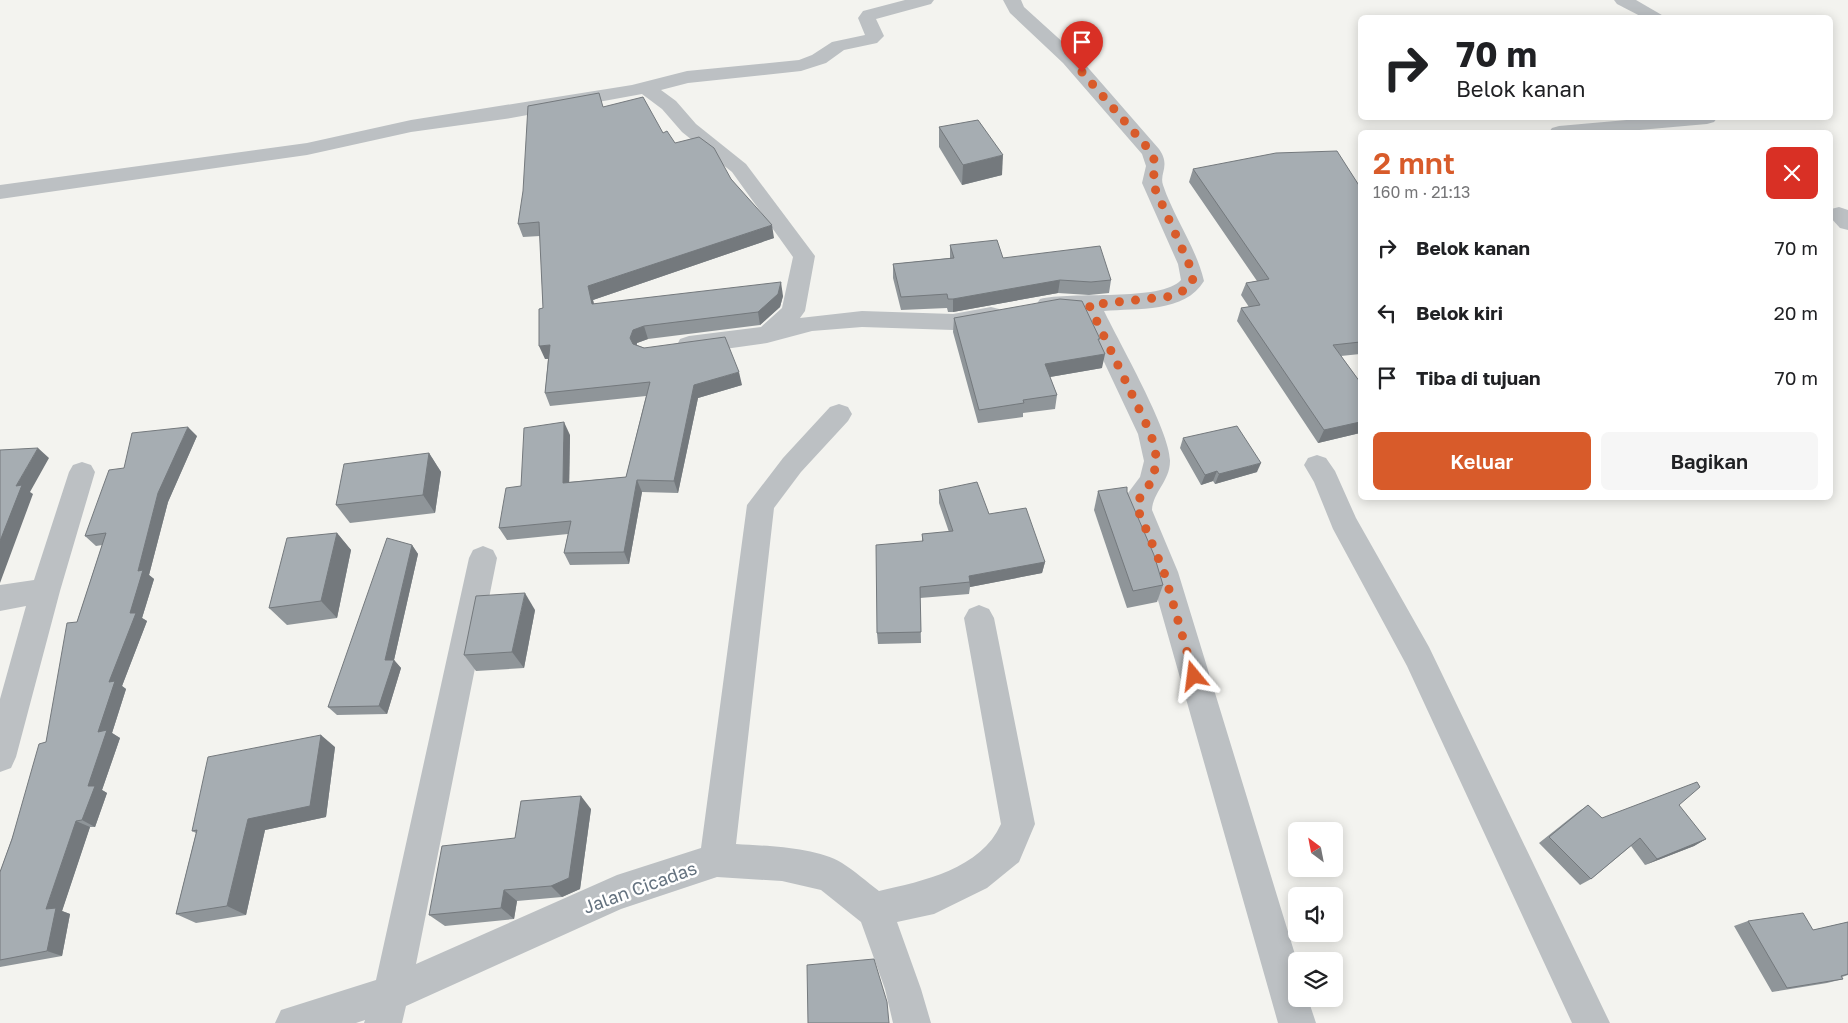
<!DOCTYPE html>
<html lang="id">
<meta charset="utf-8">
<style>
body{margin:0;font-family:"Golos Text",sans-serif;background:#f6f6f6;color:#202124;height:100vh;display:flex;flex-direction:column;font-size:19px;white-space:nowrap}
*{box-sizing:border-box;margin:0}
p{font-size:16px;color:#757577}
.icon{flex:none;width:28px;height:28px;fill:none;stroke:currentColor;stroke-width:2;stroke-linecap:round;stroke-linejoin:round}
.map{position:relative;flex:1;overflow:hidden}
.sheet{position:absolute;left:1358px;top:130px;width:475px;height:370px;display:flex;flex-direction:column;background:#fff;border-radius:8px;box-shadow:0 2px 12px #0003}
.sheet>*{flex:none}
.banner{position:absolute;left:1358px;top:15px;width:475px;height:105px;border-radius:8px;box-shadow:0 2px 12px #0003;background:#fff;color:#202124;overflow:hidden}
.needle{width:32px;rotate:328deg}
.controls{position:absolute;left:1288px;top:822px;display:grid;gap:10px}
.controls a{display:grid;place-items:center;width:55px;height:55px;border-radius:8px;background:#fff;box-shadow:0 2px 12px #0003;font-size:25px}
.pin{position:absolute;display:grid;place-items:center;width:42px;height:42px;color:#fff;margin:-51px -21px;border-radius:50% 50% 50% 0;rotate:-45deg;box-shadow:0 0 5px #0007}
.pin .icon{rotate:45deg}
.me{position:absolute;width:55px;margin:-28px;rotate:344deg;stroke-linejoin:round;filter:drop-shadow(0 0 4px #0008)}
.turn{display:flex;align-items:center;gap:18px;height:105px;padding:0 15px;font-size:22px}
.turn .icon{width:65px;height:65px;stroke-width:2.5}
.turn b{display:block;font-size:35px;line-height:42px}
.round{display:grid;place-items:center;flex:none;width:52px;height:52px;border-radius:8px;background:#f6f6f6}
.summary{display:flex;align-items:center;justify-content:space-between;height:85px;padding:0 15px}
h1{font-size:30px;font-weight:600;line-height:38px;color:#d85b2a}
.button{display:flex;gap:10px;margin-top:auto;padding:10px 15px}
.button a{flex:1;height:58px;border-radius:8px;background:#d85b2a;color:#fff;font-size:20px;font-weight:600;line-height:58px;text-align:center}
.button a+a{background:#f6f6f6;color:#202124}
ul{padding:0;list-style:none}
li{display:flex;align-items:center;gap:15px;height:65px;padding:0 15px}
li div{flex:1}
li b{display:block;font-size:19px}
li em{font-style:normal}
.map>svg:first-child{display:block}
</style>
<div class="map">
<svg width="1848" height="1023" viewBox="0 0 1848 1023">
<rect width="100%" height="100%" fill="#f3f3ef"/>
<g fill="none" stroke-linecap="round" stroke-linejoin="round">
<!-- street -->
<g fill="#bcc0c3" fill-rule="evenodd">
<path d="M905 0H934L931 4 876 19 884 36 877 43 844 50 826 63 801 71 688 83 661 90 676 101 696 124 746 164 815 256 805 311 800 318 862 311 953 314 991 307 999 309 1003 315 999 321 953 330 862 327 812 331 767 343 689 354 680 351 677 345 680 339 689 336 761 327 782 308 793 257 732 172 682 132 662 109 642 94 511 118 411 132 307 155 0 199V185L307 143 411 120 632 85 687 71 799 60 812 55 832 42 865 35 858 18 863 11Z"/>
<path d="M1003 0H1021L1024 7 1077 55 1159 149C1171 166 1159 173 1163 185 1174 218 1196 247 1204 281 1185 313 1137 308 1104 311 1119 342 1171 433 1170 461 1170 481 1153 492 1152 510L1178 572 1297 961 1296 999H1308L1316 1023H1278L1150 572 1124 510 1125 497 1140 477 1144 461 1138 434 1081 313H1048L1040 311 1036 305 1040 299C1070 291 1162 302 1181 280L1178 264 1142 183 1146 166 1142 154 1063 63 1010 13Z"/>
<path d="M1614 0H1636L1667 18H1644L1617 4Z"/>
<path d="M1649 118H1717L1714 122 1707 124 1617 132H1549L1552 128 1559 126Z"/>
<path d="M1839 207 1848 210V230L1840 228 1830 217 1831 209Z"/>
<path d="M839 404 848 407 852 414 848 421 801 472 774 508 736 844C766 846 816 847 842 863 855 871 867 882 879 891 923 881 981 869 1001 824L964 618 969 609 979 605 989 609 994 618 1035 824 1019 862 987 888 934 914 897 922 921 989 931 1023H893L885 989 861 922 821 890 782 881 717 877 621 909 406 1006 402 1023H364L365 1020 356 1023H275L281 1010 376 980 469 558 473 550 483 546 493 550 497 558 416 964 617 875 701 848 747 505 783 458 830 407Z"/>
<path d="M1317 455 1326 458 1335 471 1356 518 1429 647 1610 1023H1572L1407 666 1333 529 1314 482 1304 465 1308 458Z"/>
<path d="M82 462 91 465 95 472 60 591 16 757 11 768 0 772V699L26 606 0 611V585L34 580 69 472 73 465Z"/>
</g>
</g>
<!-- wall -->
<g fill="#8f9599">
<path d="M603 107 663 133 675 143 731 179 774 238 593 300 594 304 783 296 780 307 760 325 648 339 637 343V345L742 385 698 398 678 493 642 492 629 564 570 565 564 553 568 534 507 540 499 528 521 486 570 435 569 482 626 477 646 396 550 406 545 393 548 359H545L540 236 523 237 518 224Z"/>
<path d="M939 127 1002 175 962 185 939 147Z"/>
<path d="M1193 169 1360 187V354L1341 356 1360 382V433L1318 443 1237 321 1241 308 1249 307 1241 295 1246 283 1257 281 1189 182Z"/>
<path d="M950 245 1003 258 1111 280 1109 293 1089 295 1058 293 953 312H948L947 308 901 310 893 278V264L950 258Z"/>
<path d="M954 318 1100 343 1102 368 1050 377 1057 395 1055 409 1023 413V417L978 423 953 332Z"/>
<path d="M197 436 168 502 149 575 154 579 142 618 147 621 122 686 126 689 112 733 120 738 102 790 107 793 95 827H90L62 911 70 914 62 956 0 967V872L46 742 77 622 102 545 96 546 85 536 124 468Z"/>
<path d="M1183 438 1257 472 1215 484 1213 481 1201 485 1180 448Z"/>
<path d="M429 453 441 472 435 513 350 523 336 505Z"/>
<path d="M939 490 989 514 1045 562 1042 573 970 587 969 594 920 598 921 643 878 644 877 633 922 541V534L949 532 939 503Z"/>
<path d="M1098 491 1127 492 1163 585 1157 602 1127 608 1094 510Z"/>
<path d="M337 533 351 550 337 618 287 625 269 608Z"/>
<path d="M412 545 418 554 394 660 401 668 387 714 337 715 328 707Z"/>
<path d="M535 610 524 668 476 671 464 655Z"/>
<path d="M335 747 326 817 265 830 246 915 196 923 176 914 196 833 192 831Z"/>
<path d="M1588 805 1602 818 1706 839 1694 846 1645 865 1631 846 1591 879 1580 885 1539 843 1578 812Z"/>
<path d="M591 809 580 889 562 897 517 901 514 919 445 926 429 915 515 838Z"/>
<path d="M1748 921 1813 930 1848 922V975L1842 977 1843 979 1827 983 1772 992 1734 926Z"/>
</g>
<!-- shaded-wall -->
<g fill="#74797d">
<path d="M1003 155 1002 175 962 185 963 165Z"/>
<path d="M772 225 774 238 593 300 597 318 592 304 588 286Z"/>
<path d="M1060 280 1058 293 953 312V299Z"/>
<path d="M781 282 783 296 780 307 760 325 758 312Z"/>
<path d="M644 326 648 339 637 343 634 351 630 338 633 330Z"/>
<path d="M550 345 555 358 545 359 539 346Z"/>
<path d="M1105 354 1102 368 1044 378 1045 364Z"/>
<path d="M739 372 742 385 698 398 678 493 674 481 694 385Z"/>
<path d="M564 422 570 435 569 495 563 483Z"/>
<path d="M1360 422V433L1318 443 1324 430Z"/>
<path d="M188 427 197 436 168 502 149 575 154 579 142 618 147 621 122 686 126 689 112 733 120 738 102 790 107 793 95 827 82 820 98 732 109 682 130 613 138 571 158 493Z"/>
<path d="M38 448 49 458 30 492 33 494 0 583V541L16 486Z"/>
<path d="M429 453 441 472 435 513 423 495Z"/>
<path d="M1261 463 1257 472 1215 484 1219 474Z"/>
<path d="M1217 471 1213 481 1201 485 1205 475Z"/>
<path d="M637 480 642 492 629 564 624 552Z"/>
<path d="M337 533 351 550 337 618 321 601Z"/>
<path d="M412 545 418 554 394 660 401 668 387 714 379 706 385 660Z"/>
<path d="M1045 562 1042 573 970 587 969 576Z"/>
<path d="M525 593 535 610 524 668 512 652Z"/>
<path d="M321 735 335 747 326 817 265 830 246 915 227 906 248 819Z"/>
<path d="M581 796 591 809 580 889 562 897 551 886Z"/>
<path d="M76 821 90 827 62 911 70 914 62 956 47 951 46 909Z"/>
<path d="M1706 839 1694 846 1645 865 1657 859Z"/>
<path d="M504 890 517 901 514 919 501 908Z"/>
</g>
<!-- building -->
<g fill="#a6adb2" stroke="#74797d">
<path d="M599 93 603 107 643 97 663 133 667 131 675 143 699 137 714 148 731 179 772 225 588 286 592 304 781 282 778 294 758 312 644 326 633 330 630 338 633 344 644 348 725 337 739 372 694 385 674 481 637 480 624 552 564 553 571 521 499 528 506 488 521 486 524 428 564 422 563 483 626 477 650 382 545 393 550 345 539 346V309L543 308 539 222 518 224 523 191 528 106Z"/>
<path d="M978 120 1003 155 963 165 939 127Z"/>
<path d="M1337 151 1360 187V342L1333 345 1360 382V422L1324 430 1241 308 1260 305 1246 283 1269 279 1193 169 1276 153Z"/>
<path d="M997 240 1003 258 1100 246 1111 280 1091 282 1060 280 953 299H948L947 294 901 297 893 264 954 258 950 245Z"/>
<path d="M1060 299 1082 301 1100 339H1098L1105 354 1045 364 1057 395 1023 400 1024 403 979 410 954 318Z"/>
<path d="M1237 426 1261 463 1219 474 1217 471 1205 475 1183 438Z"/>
<path d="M188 427 158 493 138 571 143 570 130 613H136L109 682 115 681 98 732 107 730 88 786H95L82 820 76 821 46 909 56 908 47 951 0 960V872L12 839 39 744 46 742 67 623 77 622 106 533 85 536 109 470 124 468 132 433Z"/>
<path d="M38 448 16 486 22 485 0 541V450Z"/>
<path d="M429 453 423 495 336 505 344 464Z"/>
<path d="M977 482 989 514 1026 508 1045 562 969 576 970 582 920 587 921 632 877 633 876 545 923 541 922 534 953 531 939 490Z"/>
<path d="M1127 487V492L1154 555 1163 585 1133 591 1098 491Z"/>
<path d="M337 533 321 601 269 608 287 538Z"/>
<path d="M387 538 412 545 385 660H394L379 706 328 707Z"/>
<path d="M525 593 512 652 464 655 476 596Z"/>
<path d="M321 735 310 806 248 819 227 906 176 914 197 830 192 831 208 757Z"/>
<path d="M1697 782 1700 787 1679 805 1706 839 1657 859 1640 838 1591 879 1549 837 1588 805 1602 818Z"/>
<path d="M581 796 569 878 551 886 504 890 501 908 429 915 442 846 515 838 521 801Z"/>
<path d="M1803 913 1813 930 1848 922V974L1841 976 1843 979 1787 988 1748 921Z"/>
<path d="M874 959 887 1002 889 1023H808L807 965Z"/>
</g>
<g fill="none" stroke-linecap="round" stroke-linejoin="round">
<!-- route -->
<path stroke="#d85b2a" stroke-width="9" stroke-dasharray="0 16.2" d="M1082 72 1152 153 1156 166 1152 182 1189 264 1193 281 1186 289 1174 296 1089 305 1151 434 1157 460 1152 481 1140 497 1138 510 1164 572 1194 676"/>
</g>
<g text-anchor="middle" stroke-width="5" stroke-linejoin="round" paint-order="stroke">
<!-- near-street labels -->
<g font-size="18" fill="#64727f" stroke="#fff">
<text transform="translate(640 888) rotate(-20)" y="6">Jalan Cicadas</text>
</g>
</g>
</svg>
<div class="controls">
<a><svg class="needle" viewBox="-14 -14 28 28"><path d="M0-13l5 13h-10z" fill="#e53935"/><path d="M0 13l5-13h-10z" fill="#757577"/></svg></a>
<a><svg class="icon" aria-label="sound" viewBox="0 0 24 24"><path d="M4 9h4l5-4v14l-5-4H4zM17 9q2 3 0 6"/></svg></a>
<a><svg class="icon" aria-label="layers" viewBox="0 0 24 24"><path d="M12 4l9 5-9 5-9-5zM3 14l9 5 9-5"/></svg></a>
</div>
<div class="pin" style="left:1082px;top:72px;background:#d93025"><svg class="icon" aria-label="arrive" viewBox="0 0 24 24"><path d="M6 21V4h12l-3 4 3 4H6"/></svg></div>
<svg class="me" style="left:1194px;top:676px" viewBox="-20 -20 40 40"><path d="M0-17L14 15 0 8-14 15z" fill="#d85b2a" stroke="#fff" stroke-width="4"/></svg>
<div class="banner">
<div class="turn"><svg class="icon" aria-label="right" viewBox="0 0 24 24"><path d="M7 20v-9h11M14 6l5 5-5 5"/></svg><div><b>70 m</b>Belok kanan</div></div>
</div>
<section class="sheet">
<div class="summary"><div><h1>2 mnt</h1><p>160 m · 21:13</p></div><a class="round" style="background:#d93025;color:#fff"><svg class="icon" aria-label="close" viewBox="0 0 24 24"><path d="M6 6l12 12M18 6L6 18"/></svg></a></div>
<ul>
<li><svg class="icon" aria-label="right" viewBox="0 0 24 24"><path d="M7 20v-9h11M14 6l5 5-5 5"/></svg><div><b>Belok kanan</b></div><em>70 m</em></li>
<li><svg class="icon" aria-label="left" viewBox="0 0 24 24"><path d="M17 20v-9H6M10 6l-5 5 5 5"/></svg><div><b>Belok kiri</b></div><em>20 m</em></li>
<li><svg class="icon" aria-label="arrive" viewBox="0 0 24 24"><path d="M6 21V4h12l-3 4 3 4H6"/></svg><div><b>Tiba di tujuan</b></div><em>70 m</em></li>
</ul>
<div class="button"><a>Keluar</a><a>Bagikan</a></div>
</section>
</div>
